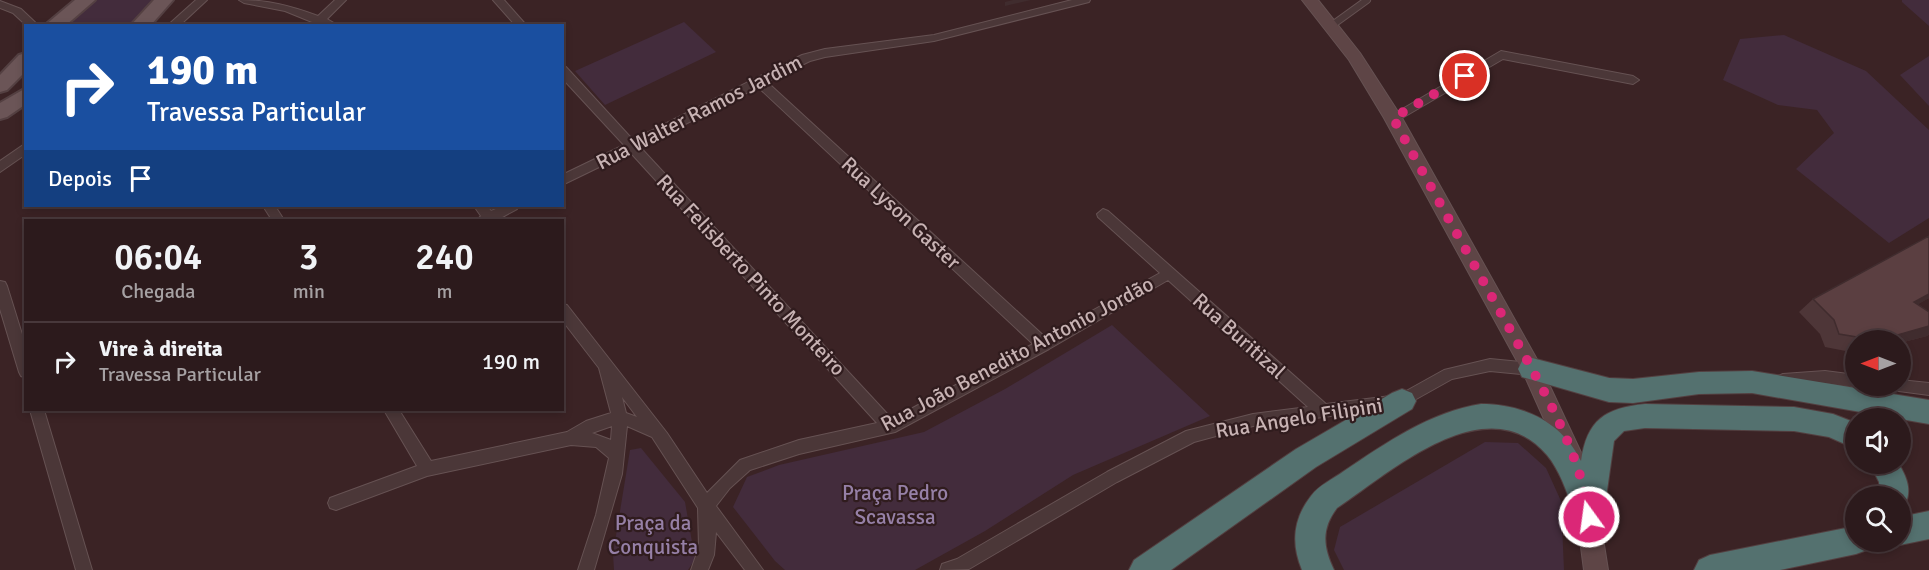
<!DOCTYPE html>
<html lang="pt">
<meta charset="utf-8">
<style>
body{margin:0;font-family:Signika,sans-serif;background:#382729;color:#f1f3f6;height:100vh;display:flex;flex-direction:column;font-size:22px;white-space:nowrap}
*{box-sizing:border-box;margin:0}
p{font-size:20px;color:#a6a1a3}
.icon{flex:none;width:33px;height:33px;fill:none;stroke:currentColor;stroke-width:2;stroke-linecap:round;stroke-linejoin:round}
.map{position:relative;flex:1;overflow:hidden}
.sheet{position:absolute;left:24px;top:219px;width:540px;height:192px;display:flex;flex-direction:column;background:#2c1a1c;border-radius:0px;box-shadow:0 3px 9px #0003,0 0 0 2px #48383b}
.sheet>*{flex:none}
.hud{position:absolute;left:24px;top:24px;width:540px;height:183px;border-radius:0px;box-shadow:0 3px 9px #0003,0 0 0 2px #48383b;background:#1a4fa0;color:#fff;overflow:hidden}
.needle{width:39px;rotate:270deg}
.tools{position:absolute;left:1845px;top:330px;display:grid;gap:12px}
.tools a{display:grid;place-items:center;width:66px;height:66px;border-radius:50%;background:#2c1a1c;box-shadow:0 3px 9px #0003,0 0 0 2px #48383b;font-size:30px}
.pin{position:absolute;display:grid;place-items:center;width:51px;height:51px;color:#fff;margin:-26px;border:3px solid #fff;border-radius:50%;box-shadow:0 2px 6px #0007}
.me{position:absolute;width:66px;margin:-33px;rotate:346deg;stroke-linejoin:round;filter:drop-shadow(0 0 4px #0008)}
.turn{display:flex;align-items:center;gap:21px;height:126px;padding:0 24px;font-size:27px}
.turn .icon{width:78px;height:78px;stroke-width:2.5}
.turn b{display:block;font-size:42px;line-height:51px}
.then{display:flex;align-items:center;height:57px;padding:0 24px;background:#0003;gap:12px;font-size:22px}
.eta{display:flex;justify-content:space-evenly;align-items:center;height:102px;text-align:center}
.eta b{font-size:36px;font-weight:600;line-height:42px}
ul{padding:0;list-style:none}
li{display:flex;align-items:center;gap:18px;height:78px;padding:0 24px;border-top:2px solid #48383b}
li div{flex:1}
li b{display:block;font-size:22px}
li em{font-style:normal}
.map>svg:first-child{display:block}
</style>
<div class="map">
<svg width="1929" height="570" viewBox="0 0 1929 570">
<rect width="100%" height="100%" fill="#3b2325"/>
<!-- green -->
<g fill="#432c3c">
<path d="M90 0H155L133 25 58 26Z"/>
<path d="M1902 0H1929V26L1902 2Z"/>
<path d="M684 22 716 52 605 105 575 71Z"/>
<path d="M1784 35 1866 71 1929 130V218L1889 243 1796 169 1834 133 1817 110 1778 105 1723 80 1740 39Z"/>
<path d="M1929 56V106L1900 75Z"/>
<path d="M1112 325 1210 416 1073 475 985 531 915 570H785L775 561 733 507 747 477 779 465 924 432 1005 389Z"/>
<path d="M1485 442 1518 443 1546 468 1561 501 1564 570H1344L1334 550 1340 527Z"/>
<path d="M641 448 685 502 695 559 688 570H614L613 554 630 450Z"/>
</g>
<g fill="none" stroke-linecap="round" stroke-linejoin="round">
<defs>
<path id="lane" d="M1331 26 1367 0"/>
<g id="street">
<path d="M196 0H207L179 26H167Z"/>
<path d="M239 0C268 0 291 6 318 16L335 0H346L327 19 339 26H312V22L285 11 244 3Z"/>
<path d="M493 0H504L527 26H516Z"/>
<path d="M1072 0H1090L1089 2 934 41 825 57 810 61 767 82 1045 337 1160 273 1098 217 1097 214 1103 209 1108 211 1326 404 1399 395 1444 370 1490 359 1532 363 1537 365 1539 369 1537 373 1532 375 1490 371 1452 379 1402 407 1253 426 1194 442 1117 482 969 569 940 570 942 564 957 559 1107 472 1186 431 1253 414 1308 407 1168 280 1049 349 895 432 799 454 750 470 730 488 716 506 763 570H745L716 532 714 555 708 570H691L699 547 698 508 652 437 627 426 622 474 594 570H578L596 515 609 458 596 447 571 445 427 476 336 510 330 508 328 503 330 498 417 466 384 410H399L431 461 567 432 586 421 611 413 599 368 562 320V304L567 305 667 433 707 493 740 460 799 440 877 423 630 152 562 185V175L624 145 562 78V66L566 67 633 140 802 55 825 49 934 35ZM758 87 1033 344 892 419 640 147ZM622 397 637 417 626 413ZM612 426 611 440 592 433Z"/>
<path d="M0 1 21 9 39 26H27L13 13 0 8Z"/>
<path d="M1501 51 1633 76 1639 80 1633 84 1503 59 1397 121 1393 122 1387 118Z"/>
<path d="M26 143V154L0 172V161Z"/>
<path d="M263 206H275L284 220H272Z"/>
<path d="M474 206H487L491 211 503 206H519L517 209 497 220H477L481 216Z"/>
<path d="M0 281 5 282 7 286 26 347V378L21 376 19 372 0 309Z"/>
<path d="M1825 371 1856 375V386H1860L1856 387 1825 383 1783 386 1778 384 1776 380 1778 376 1783 374Z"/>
<path d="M1900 380 1929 383V395L1891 390 1889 386H1900Z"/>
<path d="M30 410H44L92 570H76Z"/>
</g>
<g id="secondary">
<path d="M1302 0H1318L1360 53 1402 118 1539 363 1584 459 1581 466 1573 469 1565 466 1523 372 1384 118 1349 60Z"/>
<path d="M1586 491 1594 494 1597 501 1608 570H1584L1575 501 1578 494Z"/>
</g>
<g id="primary">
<path d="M75 0H95L65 26H44Z"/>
<path d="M154 0H173L150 26H130Z"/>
<path d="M26 53V71L7 90 0 92V75L19 55Z"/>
<path d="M26 88V104L7 117 0 119V103Z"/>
</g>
<g id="highway">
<path d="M1532 358 1609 378 1633 379 1699 372 1752 371 1929 400V424L1752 393 1699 394 1633 403 1609 402 1522 377 1518 369 1522 361Z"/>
<path d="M1402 389 1412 393 1416 401 1412 409 1316 467 1171 570H1129L1134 560 1296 449 1392 393Z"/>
<path d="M1481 404C1523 404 1562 422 1581 461 1587 420 1605 408 1645 404L1794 407 1833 414 1856 423V449L1829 437 1794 431 1645 428 1624 431 1614 441 1604 512 1600 522 1589 526 1578 522C1569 500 1562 473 1547 455 1487 385 1391 472 1337 508 1321 529 1323 547 1334 570H1302C1291 544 1293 519 1311 496 1319 485 1333 479 1344 471 1386 443 1430 412 1481 404Z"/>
<path d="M1870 464H1899C1907 478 1912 490 1905 505L1900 507V496H1880L1879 482Z"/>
<path d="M1929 511V539L1900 545 1891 542H1900V517Z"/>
<path d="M1856 526V542H1871L1867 550 1856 554 1780 570H1694L1699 560 1710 555Z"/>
</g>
</defs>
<!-- lane casing -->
<use href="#lane" stroke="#665253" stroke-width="8"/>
<!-- street casing -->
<use href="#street" stroke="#665253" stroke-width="2"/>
<!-- secondary casing -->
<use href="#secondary" stroke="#665253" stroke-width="2"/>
<!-- primary casing -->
<use href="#primary" stroke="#544042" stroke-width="4"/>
<!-- highway casing -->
<use href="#highway" stroke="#533f40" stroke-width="2"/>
<!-- lane -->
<use href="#lane" stroke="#4b3738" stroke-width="6"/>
<!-- street -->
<use href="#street" fill="#4b3738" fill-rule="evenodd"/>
<!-- secondary -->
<use href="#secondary" fill="#5e4546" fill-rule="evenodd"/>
<!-- primary -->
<use href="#primary" fill="#6b5557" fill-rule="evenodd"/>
<!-- highway -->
<use href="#highway" fill="#54716f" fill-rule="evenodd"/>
</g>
<!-- wall -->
<path fill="#4e3638" d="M1929 236V298L1918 304 1929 312V334L1927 336 1900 343V340H1856V353L1825 347 1820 334 1799 312 1813 299Z"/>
<!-- shaded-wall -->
<g fill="#402c2e">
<path d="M1013 0H1031L1005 6V2Z"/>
<path d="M1929 294V298L1899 315 1914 302Z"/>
<path d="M1929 326V334L1927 336 1900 343V340H1886L1890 337Z"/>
</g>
<!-- building -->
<path fill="#5b3f41" stroke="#402c2e" stroke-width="1.5" d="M1929 236V294L1914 302 1929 312V326L1890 337 1893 340H1875L1839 334 1834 320 1813 299Z"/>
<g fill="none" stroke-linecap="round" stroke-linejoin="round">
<!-- route -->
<path stroke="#db2777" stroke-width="10" stroke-dasharray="0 18" d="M1465 76 1393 118C1429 184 1466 250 1503 317 1534 373 1582 452 1589 517"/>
</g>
<g text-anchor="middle" stroke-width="4.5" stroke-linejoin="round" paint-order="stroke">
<!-- street labels -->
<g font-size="21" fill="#c7b2b3" stroke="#301c1e">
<text transform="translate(699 112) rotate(-27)" y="7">Rua Walter Ramos Jardim</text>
<text transform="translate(901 213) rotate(43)" y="7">Rua Lyson Gaster</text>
<text transform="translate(751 275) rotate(47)" y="7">Rua Felisberto Pinto Monteiro</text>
<text transform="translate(1239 336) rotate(42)" y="7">Rua Buritizal</text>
<text transform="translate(1017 354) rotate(-28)" y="7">Rua João Benedito Antonio Jordão</text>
<text transform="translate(1299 418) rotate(-9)" y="7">Rua Angelo Filipini</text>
</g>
<!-- park labels -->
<g font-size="21" fill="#9680a7" stroke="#301c1e">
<text x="895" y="500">Praça Pedro<tspan x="895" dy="24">Scavassa</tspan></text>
<text x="653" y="530">Praça da<tspan x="653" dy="24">Conquista</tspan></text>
</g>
</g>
</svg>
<div class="tools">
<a><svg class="needle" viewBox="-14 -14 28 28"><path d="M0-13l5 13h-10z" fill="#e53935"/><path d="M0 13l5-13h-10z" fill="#a6a1a3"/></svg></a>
<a><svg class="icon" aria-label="sound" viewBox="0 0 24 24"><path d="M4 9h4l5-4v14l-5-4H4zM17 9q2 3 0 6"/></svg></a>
<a><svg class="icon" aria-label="search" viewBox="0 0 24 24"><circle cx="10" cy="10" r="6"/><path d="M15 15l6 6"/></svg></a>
</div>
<div class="pin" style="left:1465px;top:76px;background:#d93025"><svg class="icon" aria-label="arrive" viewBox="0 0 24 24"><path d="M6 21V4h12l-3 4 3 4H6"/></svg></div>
<svg class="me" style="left:1589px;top:517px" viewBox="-20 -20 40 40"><circle r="17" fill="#db2777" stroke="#fff" stroke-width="3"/><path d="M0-11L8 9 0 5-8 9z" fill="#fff"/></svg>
<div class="hud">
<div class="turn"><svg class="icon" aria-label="right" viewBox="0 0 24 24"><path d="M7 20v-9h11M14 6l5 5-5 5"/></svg><div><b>190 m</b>Travessa Particular</div></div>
<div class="then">Depois<svg class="icon" aria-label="arrive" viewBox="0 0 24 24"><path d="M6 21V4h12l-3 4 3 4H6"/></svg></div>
</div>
<section class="sheet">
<div class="eta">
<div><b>06:04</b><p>Chegada</p></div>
<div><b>3</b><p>min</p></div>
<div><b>240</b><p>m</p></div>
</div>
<ul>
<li><svg class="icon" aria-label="right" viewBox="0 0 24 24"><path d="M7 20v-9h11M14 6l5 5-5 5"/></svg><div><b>Vire à direita</b><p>Travessa Particular</p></div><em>190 m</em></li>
</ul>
</section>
</div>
